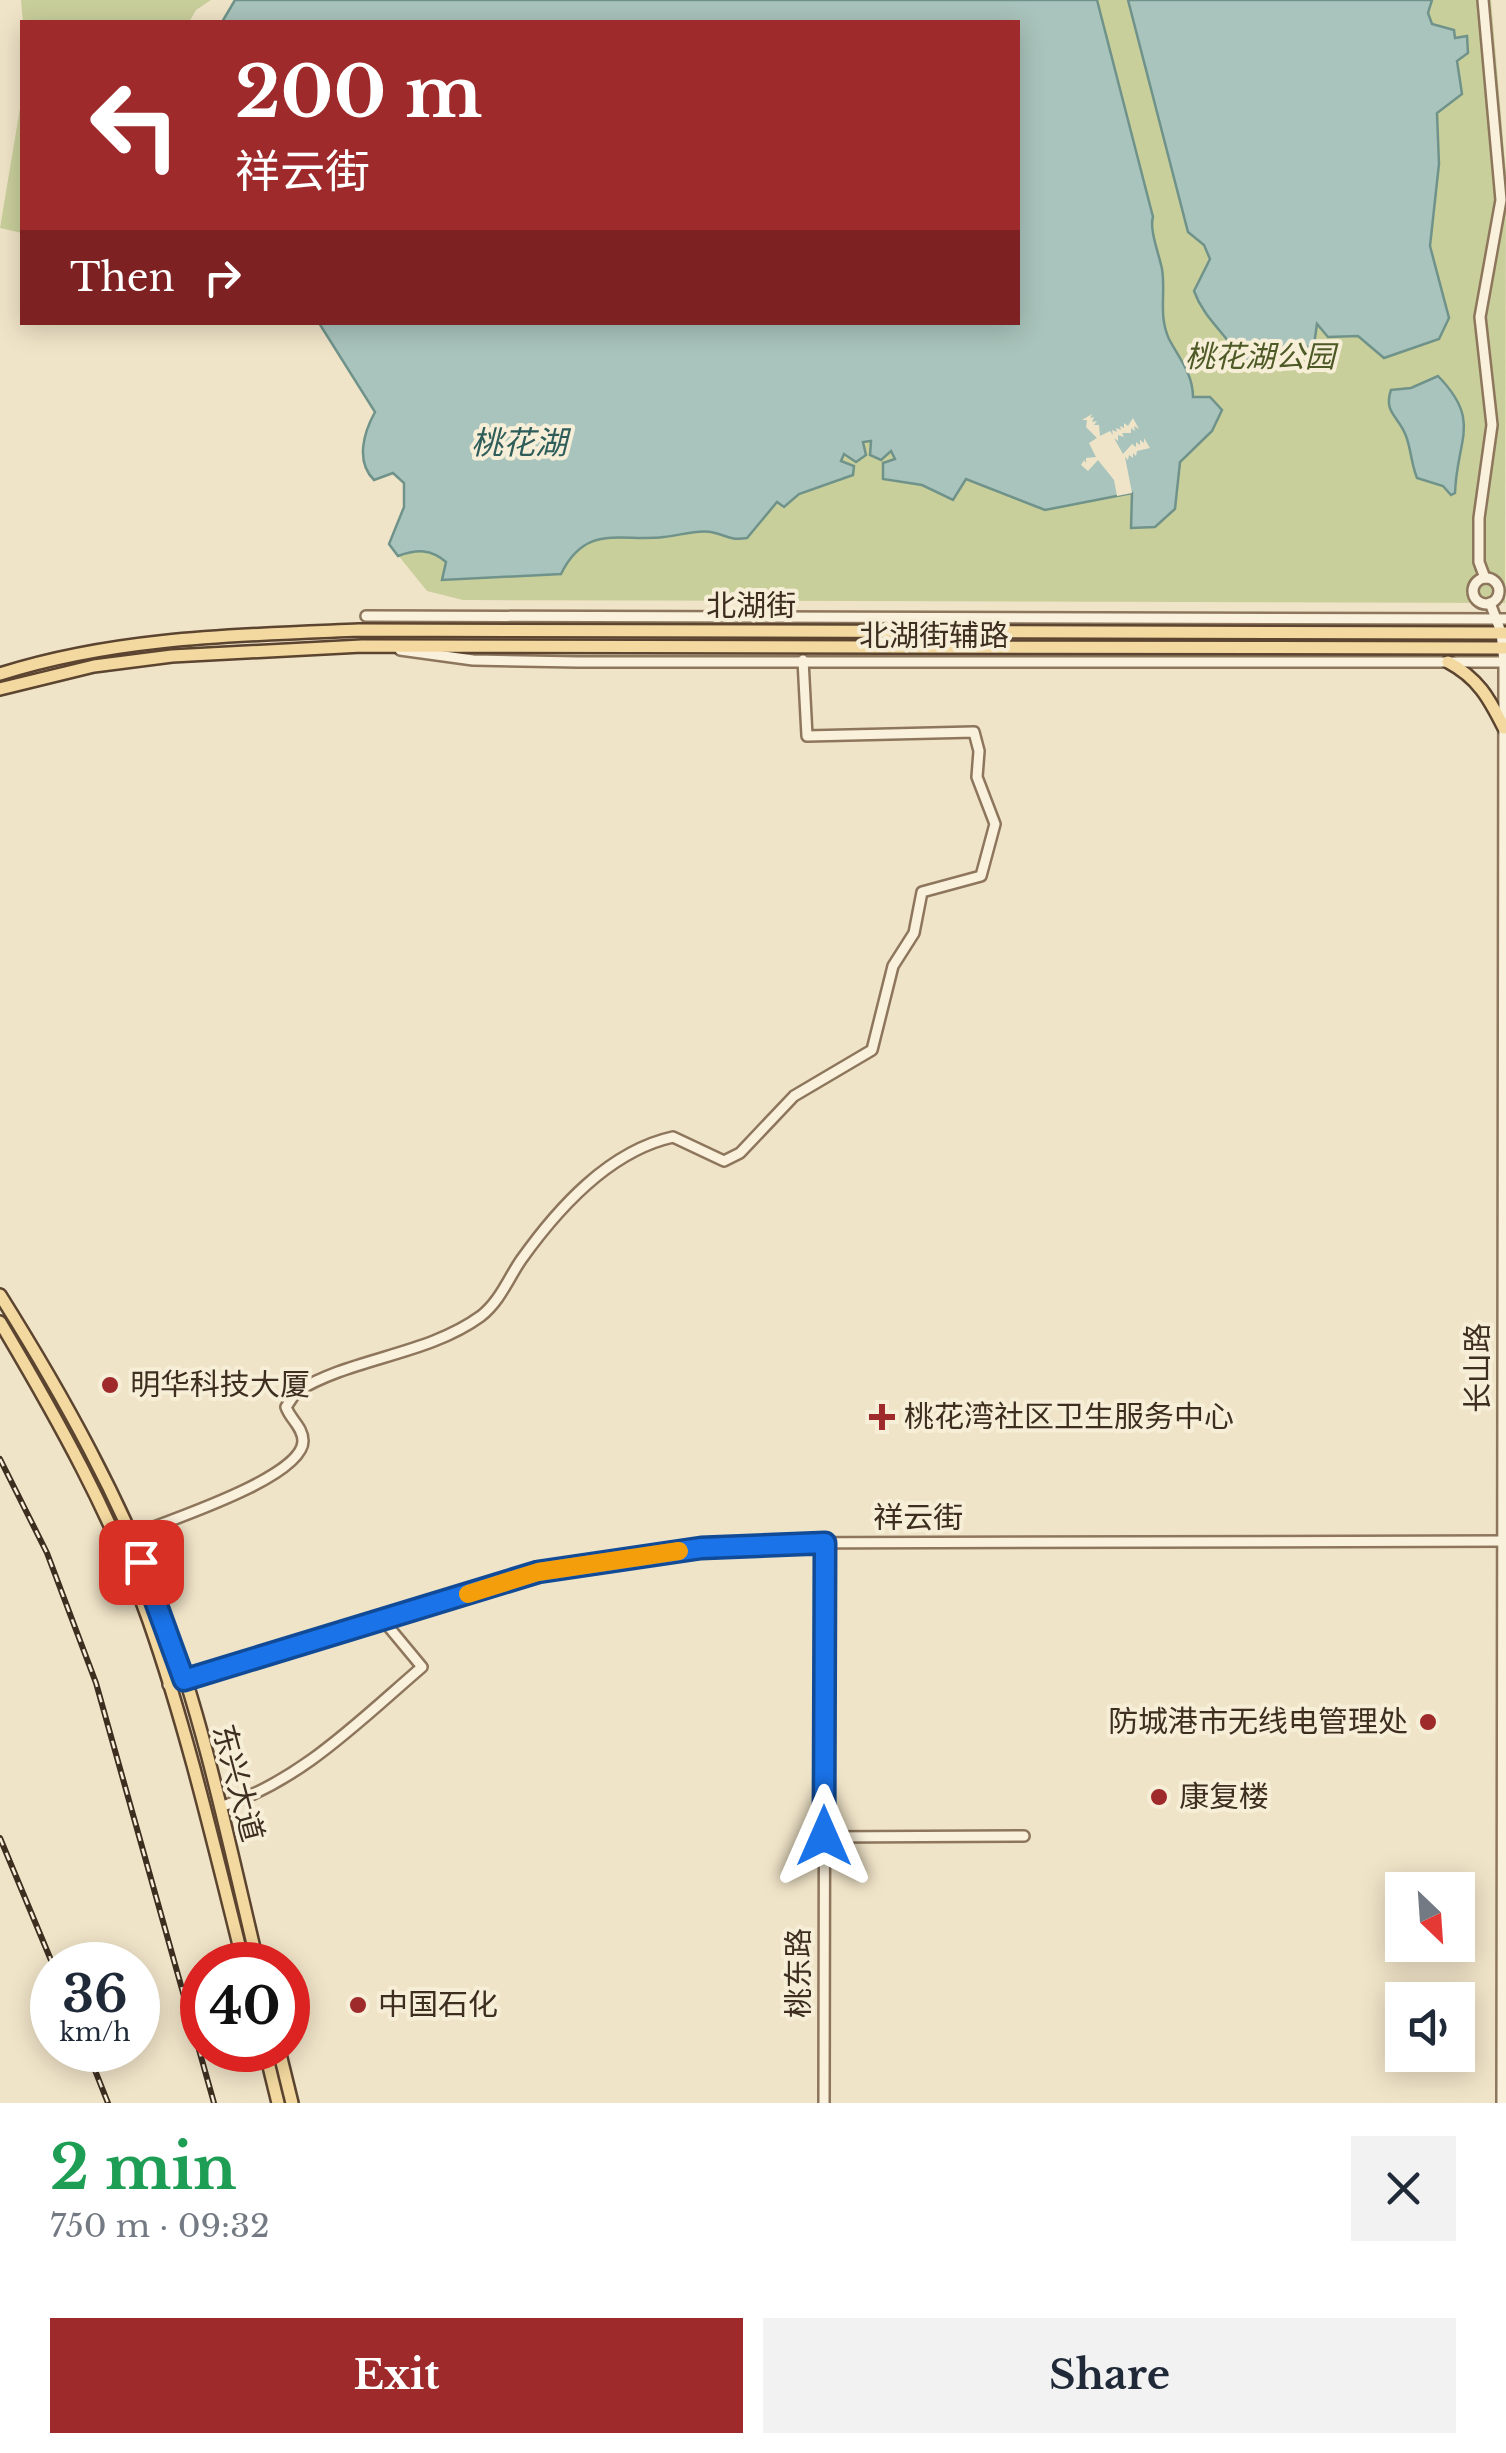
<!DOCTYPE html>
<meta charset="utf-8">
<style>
body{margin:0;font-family:"Libre Baskerville","Noto Sans SC",serif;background:#f2f2f3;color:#1f2937;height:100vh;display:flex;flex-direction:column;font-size:38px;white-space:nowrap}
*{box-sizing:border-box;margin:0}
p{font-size:32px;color:#747a83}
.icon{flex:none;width:55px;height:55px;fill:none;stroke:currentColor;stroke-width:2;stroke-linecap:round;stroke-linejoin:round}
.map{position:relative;height:2103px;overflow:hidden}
.sheet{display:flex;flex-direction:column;background:#fff;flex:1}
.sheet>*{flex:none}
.banner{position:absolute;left:20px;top:20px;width:1000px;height:305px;border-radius:0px;box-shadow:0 5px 25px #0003;background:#9e2a2b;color:#fff;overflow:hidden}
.needle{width:65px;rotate:155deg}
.fabs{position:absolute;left:1385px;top:1872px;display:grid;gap:20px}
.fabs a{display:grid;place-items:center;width:90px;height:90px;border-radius:0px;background:#fff;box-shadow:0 5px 25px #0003;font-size:50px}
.speed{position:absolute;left:30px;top:1942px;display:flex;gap:20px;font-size:50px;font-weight:700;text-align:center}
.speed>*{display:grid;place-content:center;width:130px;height:130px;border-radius:50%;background:#fff;box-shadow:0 5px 25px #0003;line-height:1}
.speed small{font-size:25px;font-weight:400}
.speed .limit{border:15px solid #d22;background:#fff;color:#111}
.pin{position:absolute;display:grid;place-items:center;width:85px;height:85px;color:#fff;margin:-42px;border-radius:20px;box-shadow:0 5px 15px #0006}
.me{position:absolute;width:110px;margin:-55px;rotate:0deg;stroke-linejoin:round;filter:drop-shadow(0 0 8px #0008)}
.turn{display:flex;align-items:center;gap:35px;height:210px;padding:0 50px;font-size:45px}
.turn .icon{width:130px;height:130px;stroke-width:2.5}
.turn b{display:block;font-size:70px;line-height:85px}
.then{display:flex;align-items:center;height:95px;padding:0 50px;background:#0003;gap:20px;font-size:38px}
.round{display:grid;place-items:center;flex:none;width:105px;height:105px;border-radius:0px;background:#f2f2f3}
.overview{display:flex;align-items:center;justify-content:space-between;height:170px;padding:0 50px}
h1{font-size:60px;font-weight:700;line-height:75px;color:#1e9e55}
.button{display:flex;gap:20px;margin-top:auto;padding:20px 50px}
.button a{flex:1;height:115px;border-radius:0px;background:#9e2a2b;color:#fff;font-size:40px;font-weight:700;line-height:115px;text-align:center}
.button a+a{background:#f2f2f3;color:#1f2937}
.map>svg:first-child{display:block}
</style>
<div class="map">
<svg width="1506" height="2103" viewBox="0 0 1506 2103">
<rect width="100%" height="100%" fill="#f0e4c8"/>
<!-- green -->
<g fill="#c9cf9b">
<path d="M21 0H211L196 10 189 22H23Z"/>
<path d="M235 0H1491L1506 174 1505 603 463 600 427 591 389 544 404 507V483L393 473 374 480C355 461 364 432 375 412L319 323 1018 322V22H222Z"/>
<path d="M22 96V233L0 228Z"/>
</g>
<!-- water -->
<g fill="#a9c4bc" stroke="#6f938a" stroke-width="2.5">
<path d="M235 0H1097L1153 217C1149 229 1159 254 1162 269 1166 293 1158 315 1169 339 1179 358 1193 374 1193 397H1210L1222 410 1212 431 1180 462 1175 509 1155 527 1131 528 1132 493 1045 510 966 479 953 500 922 485 883 479V463L895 459 891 451 881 460 870 455 871 441 863 442 866 455 856 462 844 454 841 461 854 466 853 475 799 494 784 507 777 502 747 538C729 541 727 535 711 532 697 529 678 536 664 537 620 542 586 523 561 574L442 580 446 562C431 549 417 549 398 556L389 544 404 507V483L393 473 374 480C355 461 364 432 375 412L319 323 1018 322V22H222Z"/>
<path d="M1128 0H1432L1428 13 1432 24 1454 30 1455 38 1467 36 1468 53 1457 61 1462 94 1437 113 1439 164 1430 246 1449 318 1439 339 1384 358 1358 336 1328 337 1317 324 1314 345 1264 362 1241 360C1227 334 1204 319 1194 291L1210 259 1204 245 1188 232Z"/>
<path d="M1438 376C1482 421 1457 438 1455 493L1451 495 1443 486 1417 478C1411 463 1411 449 1406 436 1399 416 1383 413 1391 390L1411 388Z"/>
</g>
<!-- pier -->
<path fill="#f0e4c8" d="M1092 414 1090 418 1094 417 1092 422 1097 421 1094 425H1099L1100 436 1110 431 1113 435 1112 430 1117 432 1116 428 1121 430 1120 426 1124 428V423L1128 426 1133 418 1139 429 1134 426 1135 431 1131 428V433H1122L1124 437 1118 435V441L1114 438 1123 454 1132 444 1136 447V442L1140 445V440L1144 443V438L1150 448 1137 451 1136 456 1133 453V458L1129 455 1128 460 1125 457 1132 493 1117 496 1114 480 1098 460 1088 471 1081 465 1084 460 1086 463V458L1096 457 1089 443 1097 438 1086 427 1087 420H1082Z"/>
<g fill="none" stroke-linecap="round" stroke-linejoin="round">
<defs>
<g id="minor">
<path d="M1483 0 1501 200 1480 317 1492 425 1479 518V562L1485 578"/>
<circle cx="1486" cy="591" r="13"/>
<path d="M1490 603 1501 632 1504 662 1502 2103"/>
<path d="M366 616 1506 619"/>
<path d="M400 650 473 660 578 662H1506"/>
<path d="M130 1536C164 1522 303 1478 303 1441 303 1427 290 1419 286 1407L296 1392C352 1357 426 1356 481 1316 500 1301 508 1279 521 1260 558 1208 609 1151 673 1137L724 1161 740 1153 794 1096 872 1050 893 966 914 933 922 892 981 876 995 824 977 777 979 751 974 732 807 736 803 660"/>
<path d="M168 1685 538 1573 654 1553 765 1543 1506 1541"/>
<path d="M220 1807C300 1782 359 1721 422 1667L383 1620"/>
<path d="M825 1837 1024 1836"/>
<path d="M824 2103 825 1543"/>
</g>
<g id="major">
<path d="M1448 662C1478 678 1489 698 1504 728"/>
<path d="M0 674C116 637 238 635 359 630L1506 633"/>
<path d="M0 689 94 666 172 656 362 646 1506 648"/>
<path d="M0 1295C64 1397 121 1500 163 1612 205 1726 230 1848 258 1965"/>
<path d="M0 1322C57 1418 112 1516 149 1621 188 1733 215 1850 244 1965"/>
<path d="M265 2050 278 2103"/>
<path d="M279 2050 292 2103"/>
</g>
</defs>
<!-- minor casing -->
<use href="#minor" stroke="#8d765c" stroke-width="14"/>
<!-- major casing -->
<use href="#major" stroke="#5b4430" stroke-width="16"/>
<!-- minor -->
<use href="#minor" stroke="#faf1dc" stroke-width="9"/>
<!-- major -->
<use href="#major" stroke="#f3d9a0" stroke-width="11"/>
<defs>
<g id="rail">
<path d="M0 1459 47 1553 96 1683 214 2103"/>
<path d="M0 1838 53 1965"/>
<path d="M87 2050 108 2103"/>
</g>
</defs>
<!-- rail casing -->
<use href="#rail" stroke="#3d2e20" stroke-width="6"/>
<!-- rail -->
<use href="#rail" stroke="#f7eed8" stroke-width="2.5" stroke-dasharray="8" stroke-linecap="butt"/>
</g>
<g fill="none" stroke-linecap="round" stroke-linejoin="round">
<defs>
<path id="route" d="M141 1562 184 1680 538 1572 701 1548 825 1543 824 1836"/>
</defs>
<!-- route casing -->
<use href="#route" stroke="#114b97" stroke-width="25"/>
<!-- route -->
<use href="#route" stroke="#1a73e8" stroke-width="18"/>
<!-- slow -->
<path stroke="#f59e0b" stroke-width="18" d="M468 1594 538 1572 679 1551"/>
</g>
<!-- markers -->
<g fill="#9e2a2b" stroke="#f7eed8" stroke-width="4">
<circle cx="110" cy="1385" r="10"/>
<path d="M877 1402h10v10h10v10h-10v10h-10v-10h-10v-10h10z"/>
<circle cx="1428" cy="1722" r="10"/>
<circle cx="1159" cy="1797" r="10"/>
<circle cx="358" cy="2005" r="10"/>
</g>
<g text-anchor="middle" stroke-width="8" stroke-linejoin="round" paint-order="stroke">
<!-- park labels -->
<g font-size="30" font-style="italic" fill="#4d5a26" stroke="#f7eed8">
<text x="1260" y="367">桃花湖公园</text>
</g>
<!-- street labels -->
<g font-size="30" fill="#3d2e20" stroke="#f7eed8">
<text x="751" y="616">北湖街</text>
<text x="934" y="646">北湖街辅路</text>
<text transform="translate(1478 1368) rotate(-90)" y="10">长山路</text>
<text x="918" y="1528">祥云街</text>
<text transform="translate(238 1783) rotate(75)" y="10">东兴大道</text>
<text transform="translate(799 1973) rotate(-90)" y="10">桃东路</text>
</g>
<!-- poi labels -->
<g font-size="30" fill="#3d2e20" stroke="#f7eed8" text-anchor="start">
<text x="130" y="1395">明华科技大厦</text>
<text x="904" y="1427">桃花湾社区卫生服务中心</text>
<text x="1408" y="1732" text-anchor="end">防城港市无线电管理处</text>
<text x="1179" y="1807">康复楼</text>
<text x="378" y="2015">中国石化</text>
</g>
<!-- water labels -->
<g font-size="32" font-style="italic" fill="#2f5d5a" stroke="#f7eed8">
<text x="519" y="454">桃花湖</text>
</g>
</g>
</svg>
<div class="fabs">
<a><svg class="needle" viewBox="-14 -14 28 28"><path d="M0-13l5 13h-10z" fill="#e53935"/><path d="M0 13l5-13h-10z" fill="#747a83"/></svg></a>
<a><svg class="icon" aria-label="sound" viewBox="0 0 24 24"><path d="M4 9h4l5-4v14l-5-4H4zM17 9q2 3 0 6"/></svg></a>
</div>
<div class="speed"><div>36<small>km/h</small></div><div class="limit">40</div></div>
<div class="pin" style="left:141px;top:1562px;background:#d93025"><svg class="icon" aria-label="arrive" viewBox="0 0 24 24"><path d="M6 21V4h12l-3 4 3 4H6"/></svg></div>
<svg class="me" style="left:824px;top:1836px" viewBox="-20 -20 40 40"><path d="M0-17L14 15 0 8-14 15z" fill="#1a73e8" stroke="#fff" stroke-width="4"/></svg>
<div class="banner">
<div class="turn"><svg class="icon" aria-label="left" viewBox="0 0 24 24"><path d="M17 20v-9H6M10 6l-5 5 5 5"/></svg><div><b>200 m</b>祥云街</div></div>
<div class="then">Then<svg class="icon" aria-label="right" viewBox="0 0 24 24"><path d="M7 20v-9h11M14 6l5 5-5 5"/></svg></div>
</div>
</div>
<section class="sheet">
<div class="overview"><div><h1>2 min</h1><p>750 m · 09:32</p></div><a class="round"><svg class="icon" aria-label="close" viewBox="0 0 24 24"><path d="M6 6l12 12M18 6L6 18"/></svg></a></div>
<div class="button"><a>Exit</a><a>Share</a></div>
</section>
